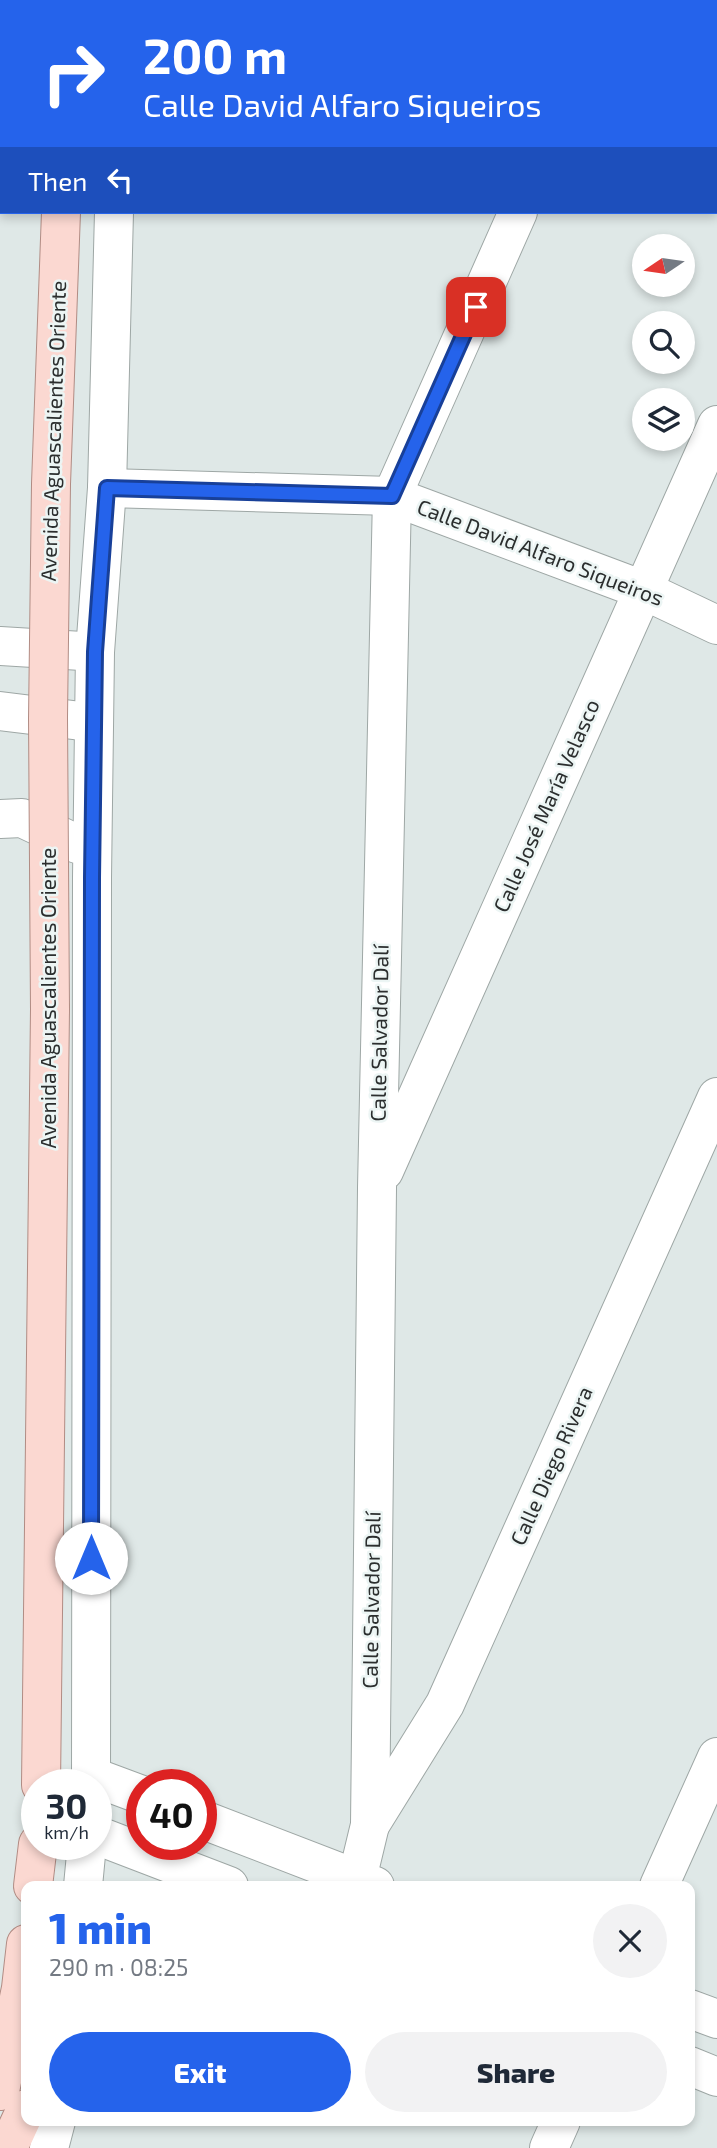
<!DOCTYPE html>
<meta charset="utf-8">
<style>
body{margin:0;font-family:"Exo 2",sans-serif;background:#f2f2f3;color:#1f2937;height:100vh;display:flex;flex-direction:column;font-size:26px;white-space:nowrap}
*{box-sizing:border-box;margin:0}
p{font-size:23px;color:#747a83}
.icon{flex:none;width:38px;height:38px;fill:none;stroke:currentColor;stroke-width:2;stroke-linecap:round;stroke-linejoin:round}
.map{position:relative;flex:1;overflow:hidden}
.details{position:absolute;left:21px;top:1881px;width:674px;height:245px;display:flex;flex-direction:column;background:#fff;border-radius:14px;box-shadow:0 4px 10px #0003}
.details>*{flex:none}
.banner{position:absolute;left:0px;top:0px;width:718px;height:214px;box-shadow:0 4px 10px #0003;background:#2563eb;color:#fff;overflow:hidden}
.needle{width:46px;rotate:257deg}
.controls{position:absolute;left:632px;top:234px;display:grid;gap:14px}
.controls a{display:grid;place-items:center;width:63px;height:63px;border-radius:50%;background:#fff;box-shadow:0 4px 10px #0003;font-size:35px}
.speed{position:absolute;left:21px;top:1769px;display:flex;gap:14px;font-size:35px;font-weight:700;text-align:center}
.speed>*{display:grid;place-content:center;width:91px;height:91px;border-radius:50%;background:#fff;box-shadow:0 4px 10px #0003;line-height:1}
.speed small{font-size:18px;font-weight:400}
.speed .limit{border:10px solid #d22;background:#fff;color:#111}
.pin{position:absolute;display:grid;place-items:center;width:60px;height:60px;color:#fff;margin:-30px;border-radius:14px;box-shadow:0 4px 10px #0006}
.me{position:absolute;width:77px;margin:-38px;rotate:0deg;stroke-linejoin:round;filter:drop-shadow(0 0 5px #0008)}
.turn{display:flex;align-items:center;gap:24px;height:147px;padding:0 28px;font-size:32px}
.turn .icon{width:91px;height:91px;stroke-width:2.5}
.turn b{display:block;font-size:49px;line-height:60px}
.then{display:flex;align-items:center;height:66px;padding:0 28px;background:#0003;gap:14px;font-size:26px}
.round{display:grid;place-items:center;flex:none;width:74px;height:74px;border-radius:37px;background:#f2f2f3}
.overview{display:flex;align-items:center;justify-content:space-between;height:119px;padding:0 28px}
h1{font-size:42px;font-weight:800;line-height:52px;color:#2563eb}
.button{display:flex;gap:14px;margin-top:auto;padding:14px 28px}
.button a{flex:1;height:80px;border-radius:42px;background:#2563eb;color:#fff;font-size:28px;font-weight:800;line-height:80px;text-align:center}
.button a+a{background:#f2f2f3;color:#1f2937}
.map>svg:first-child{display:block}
</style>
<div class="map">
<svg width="717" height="2148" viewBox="0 0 717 2148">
<rect width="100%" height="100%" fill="#dfe8e7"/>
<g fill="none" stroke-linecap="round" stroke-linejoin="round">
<defs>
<g id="minor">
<path d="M119 2V0"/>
<path d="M340 2 341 0"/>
<path d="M611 2V0"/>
<path d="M107 488 392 496 643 590 717 625"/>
<path d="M0 646 82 651"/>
<path d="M0 711 81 721"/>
<path d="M0 819 22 818 77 844"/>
<path d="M384 1171 717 425"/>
<path d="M91 1776 142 1795"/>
<path d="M91 1785 92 878 95 652 107 488 114 212"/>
<path d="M201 1819 375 1886"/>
<path d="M370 1825 445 1704 717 1097"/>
<path d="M96 1835 229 1886"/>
<path d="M357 1879 370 1825 377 1188 392 496 518 212"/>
<path d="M83 1886 87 1844"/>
<path d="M659 1886 717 1757"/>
<path d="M690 2009 717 2019"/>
<path d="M690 2066 717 2077"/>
<path d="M49 2148 56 2121"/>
<path d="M549 2148 561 2121"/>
</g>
<g id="major">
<path d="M68 2V0"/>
<path d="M41 1785 50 1009"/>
<path d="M33 1886 38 1844"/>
<path d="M0 2091 21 1988 26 1944"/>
<path d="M8 2148 26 2109"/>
</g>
</defs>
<!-- minor casing -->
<use href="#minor" stroke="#9ea7a5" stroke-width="40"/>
<!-- major casing -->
<use href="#major" stroke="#b18c84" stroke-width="40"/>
<!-- minor -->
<use href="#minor" stroke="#fff" stroke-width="38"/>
<!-- major -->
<use href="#major" stroke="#fbd8d1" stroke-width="38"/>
<defs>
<path id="major-bridge" d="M50 1009 48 718 51 484 61 212"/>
</defs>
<!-- major-bridge casing -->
<use href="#major-bridge" stroke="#b18c84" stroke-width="40" stroke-linecap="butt"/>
<!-- major-bridge -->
<use href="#major-bridge" stroke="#fbd8d1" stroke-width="38"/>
</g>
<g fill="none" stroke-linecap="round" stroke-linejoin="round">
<defs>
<path id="route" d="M91 1558 92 878 95 652 107 488 392 496 476 307"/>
</defs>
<!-- route casing -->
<use href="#route" stroke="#184099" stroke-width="18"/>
<!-- route -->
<use href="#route" stroke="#2563eb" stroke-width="12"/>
</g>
<g text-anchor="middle" stroke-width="5" stroke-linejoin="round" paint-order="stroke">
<!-- street labels -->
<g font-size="21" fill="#2b2e2e" stroke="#ecf5f4">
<text transform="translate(54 431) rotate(-88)" y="7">Avenida Aguascalientes Oriente</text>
<text transform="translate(540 553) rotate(21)" y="7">Calle David Alfaro Siqueiros</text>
<text transform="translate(547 806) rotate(-66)" y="7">Calle José María Velasco</text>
<text transform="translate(49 998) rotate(-90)" y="7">Avenida Aguascalientes Oriente</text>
<text transform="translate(380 1033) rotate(-89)" y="7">Calle Salvador Dalí</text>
<text transform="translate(552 1466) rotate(-66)" y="7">Calle Diego Rivera</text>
<text transform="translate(372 1600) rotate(-89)" y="7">Calle Salvador Dalí</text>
</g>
</g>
</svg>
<div class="controls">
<a><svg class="needle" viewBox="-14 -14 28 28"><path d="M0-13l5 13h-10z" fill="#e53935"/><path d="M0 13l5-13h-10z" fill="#747a83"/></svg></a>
<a><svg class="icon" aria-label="search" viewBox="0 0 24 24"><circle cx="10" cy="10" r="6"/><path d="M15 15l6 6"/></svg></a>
<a><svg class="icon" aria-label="layers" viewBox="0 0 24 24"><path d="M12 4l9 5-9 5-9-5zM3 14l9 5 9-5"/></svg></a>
</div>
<div class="speed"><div>30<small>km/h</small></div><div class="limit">40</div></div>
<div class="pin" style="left:476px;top:307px;background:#d93025"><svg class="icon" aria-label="arrive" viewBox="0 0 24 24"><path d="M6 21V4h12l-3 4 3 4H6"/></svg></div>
<svg class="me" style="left:91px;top:1558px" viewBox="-20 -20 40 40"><circle r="19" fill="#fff"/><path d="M0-13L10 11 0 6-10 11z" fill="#2563eb"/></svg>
<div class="banner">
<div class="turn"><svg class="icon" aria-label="right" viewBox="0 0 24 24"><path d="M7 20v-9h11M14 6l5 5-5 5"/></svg><div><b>200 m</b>Calle David Alfaro Siqueiros</div></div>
<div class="then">Then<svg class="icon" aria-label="left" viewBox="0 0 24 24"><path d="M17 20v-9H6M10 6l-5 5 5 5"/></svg></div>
</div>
<section class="details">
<div class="overview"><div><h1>1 min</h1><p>290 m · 08:25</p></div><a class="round"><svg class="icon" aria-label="close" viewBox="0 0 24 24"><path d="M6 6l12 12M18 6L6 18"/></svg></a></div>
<div class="button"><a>Exit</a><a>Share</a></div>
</section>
</div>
